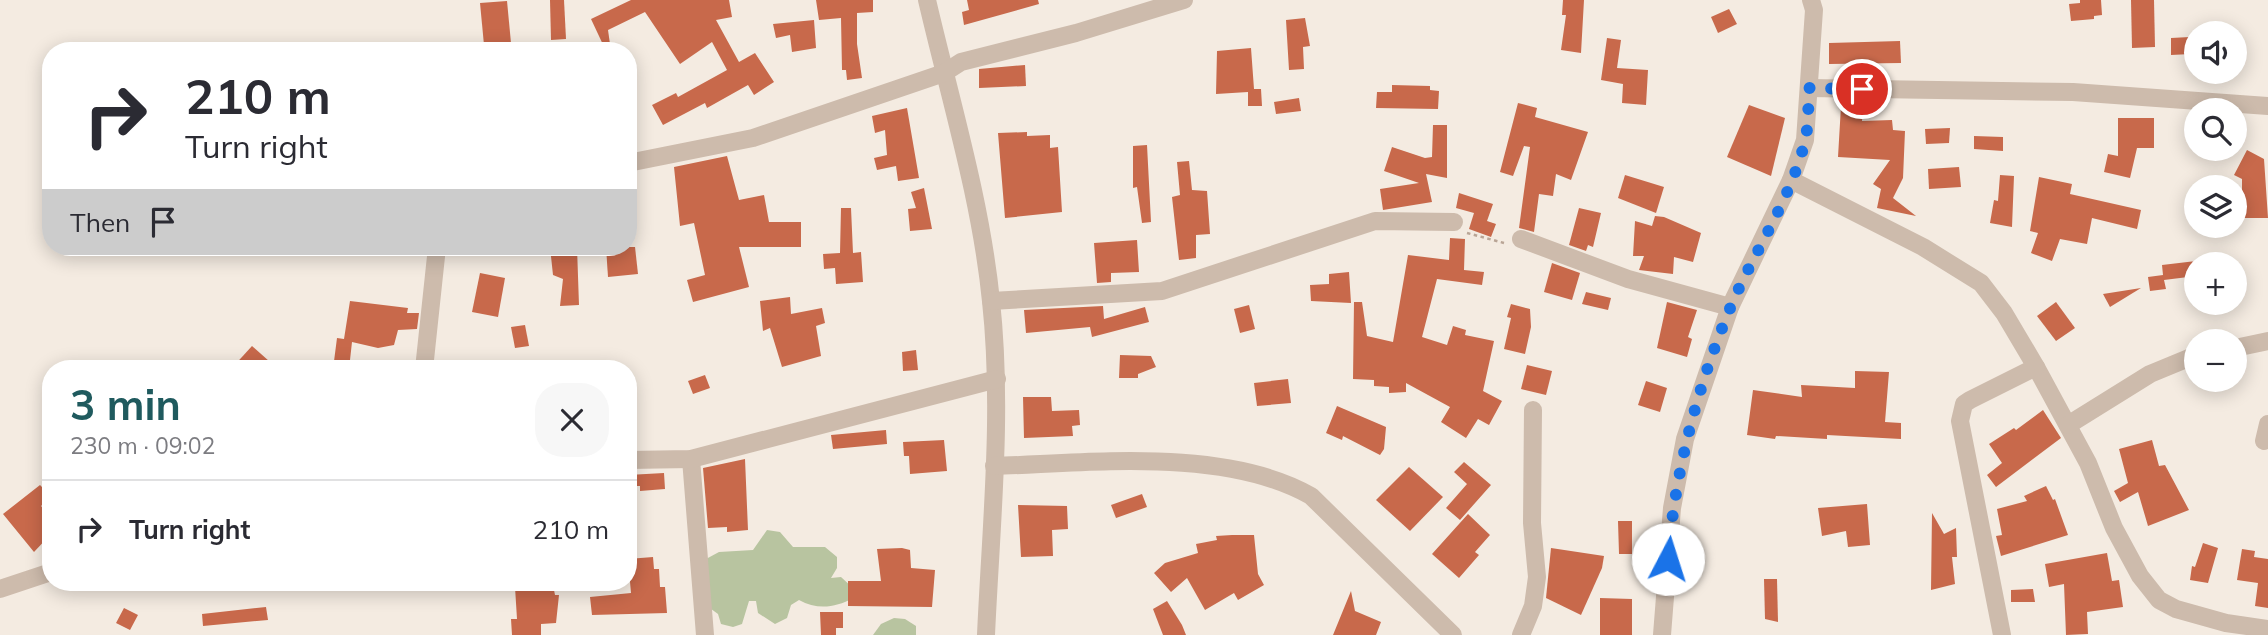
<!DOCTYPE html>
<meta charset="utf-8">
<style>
body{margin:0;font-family:Mulish,sans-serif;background:#f7f7f7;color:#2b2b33;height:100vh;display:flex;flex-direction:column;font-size:26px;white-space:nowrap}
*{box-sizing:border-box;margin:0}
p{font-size:23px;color:#7c7c81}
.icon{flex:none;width:38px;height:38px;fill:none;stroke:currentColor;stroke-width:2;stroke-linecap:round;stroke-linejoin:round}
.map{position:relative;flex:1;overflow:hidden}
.side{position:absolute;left:42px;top:360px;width:595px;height:231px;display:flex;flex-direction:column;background:#fff;border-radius:28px;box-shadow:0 4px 18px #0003}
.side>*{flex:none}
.guide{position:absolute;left:42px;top:42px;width:595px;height:214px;border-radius:28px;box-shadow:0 4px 18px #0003;background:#fff;color:#2b2b33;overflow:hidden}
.fabs{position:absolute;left:2184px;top:21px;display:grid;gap:14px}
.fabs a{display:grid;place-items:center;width:63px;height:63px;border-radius:50%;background:#fff;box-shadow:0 4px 18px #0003;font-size:35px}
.pin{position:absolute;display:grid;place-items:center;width:60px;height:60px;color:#fff;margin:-30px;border:4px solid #fff;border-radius:50%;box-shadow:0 2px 7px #0007}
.me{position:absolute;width:77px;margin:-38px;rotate:5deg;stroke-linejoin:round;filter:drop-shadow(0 0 5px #0008)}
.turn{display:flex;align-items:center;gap:24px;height:147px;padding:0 28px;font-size:32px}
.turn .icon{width:91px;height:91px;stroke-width:2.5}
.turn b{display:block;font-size:49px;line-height:60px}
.then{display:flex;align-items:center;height:66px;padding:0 28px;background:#0003;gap:14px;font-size:26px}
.round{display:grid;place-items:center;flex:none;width:74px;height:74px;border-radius:28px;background:#f7f7f7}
.summary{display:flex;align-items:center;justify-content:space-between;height:119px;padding:0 28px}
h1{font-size:42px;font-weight:700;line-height:52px;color:#1f5a5e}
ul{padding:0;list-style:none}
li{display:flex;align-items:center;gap:21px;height:98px;padding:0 28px;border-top:2px solid #e1e1e2}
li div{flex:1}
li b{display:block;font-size:26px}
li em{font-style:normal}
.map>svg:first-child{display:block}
</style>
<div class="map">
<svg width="2268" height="635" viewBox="0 0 2268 635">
<rect width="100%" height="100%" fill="#f4ebe1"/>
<!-- green -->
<g fill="#b8c4a0">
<path d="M767 530 780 532 793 547H825L837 557V568L831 578 841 577 854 589 853 598C835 608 817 610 799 600L791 605 787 618 775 624 758 613 756 601H749L742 624 733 627 721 624 718 614 707 606 706 559 719 552 753 550Z"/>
<path d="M894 618 905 619 916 626V635H873L881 624Z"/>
</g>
<!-- building -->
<g fill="#c8694b">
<path d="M550 0H564L566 39 551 40Z"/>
<path d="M631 0H729L732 17 716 20 739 62 755 53 774 82 754 95 748 85 707 108 705 103 663 125 652 105 676 93 678 97 727 70 712 42 680 64 645 12 608 30 611 51H606L591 19Z"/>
<path d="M816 0H873V12L857 13V44L862 78 847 80 846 70H842L841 18 819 20Z"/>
<path d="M967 0H1038L1039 4 964 25 962 12 969 10Z"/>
<path d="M1563 0H1584L1581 53 1561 50 1566 15H1562Z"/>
<path d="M2080 0H2101L2102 15 2094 16V19L2071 21 2069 4 2080 3Z"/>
<path d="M2131 0H2154L2155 47 2132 48Z"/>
<path d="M507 1 511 43 484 45 480 3Z"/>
<path d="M1729 9 1737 24 1718 33 1711 17Z"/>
<path d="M1305 18 1310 46 1303 47 1304 69 1289 70 1286 20Z"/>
<path d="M814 20 816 48 792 52 790 35 776 38 773 24Z"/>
<path d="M2190 37 2191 54 2171 55V38Z"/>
<path d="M1607 38 1621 40 1617 68 1648 70 1646 105 1622 103 1623 84 1601 80Z"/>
<path d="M1900 41 1901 63 1829 64V43Z"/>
<path d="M1251 48 1254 89H1261L1262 106H1248V92L1216 94 1217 51Z"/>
<path d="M1025 65 1026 86 979 88V69Z"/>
<path d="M1392 85 1430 86V90L1439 91 1438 109 1376 108 1377 92H1392Z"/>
<path d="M1299 98 1301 111 1276 114 1274 102Z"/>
<path d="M1518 103 1537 108 1535 117 1588 132 1571 180 1556 174 1553 196 1539 194 1534 232 1519 228 1530 147 1524 146 1513 176 1500 172Z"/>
<path d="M1749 105 1785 118 1771 176 1727 157Z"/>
<path d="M1841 106 1863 107 1862 121 1892 120 1893 130 1905 131 1903 178 1893 198 1916 216 1877 208 1881 189 1873 184 1890 160 1838 157Z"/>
<path d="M907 108 919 178 898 181 896 166 877 170 874 158 887 155 885 130 875 133 872 116Z"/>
<path d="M2118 118H2154V148H2137L2130 178 2104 172 2108 154 2118 156Z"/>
<path d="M1433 125H1447V178L1426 174 1432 202 1383 210 1380 189 1419 183 1384 171 1392 147 1425 158 1432 157Z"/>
<path d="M1950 128 1949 143 1926 144 1925 129Z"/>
<path d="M1027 132V136L1050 135V148L1058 147 1062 212 1005 218 998 133Z"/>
<path d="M1974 136 2003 137V151L1974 149Z"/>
<path d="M1147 145 1151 222 1142 223 1137 187 1133 188V146Z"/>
<path d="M2247 150 2264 159 2268 218H2242V179L2234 175Z"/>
<path d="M727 156 739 200 764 195 769 222H801V247H739L749 287 693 302 687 280 705 275 694 223 680 226 674 167Z"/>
<path d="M1189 161 1192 190 1207 191 1210 234 1196 235V258L1179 260 1172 197 1180 195 1177 162Z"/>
<path d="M1959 167 1961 187 1929 189 1928 169Z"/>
<path d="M1625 175 1664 187 1656 213 1618 198Z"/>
<path d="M2000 175 2014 176 2012 227 1990 223 1994 200 1998 201Z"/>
<path d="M2039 177 2072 184 2070 194 2141 210 2137 229 2092 218 2087 244 2060 239 2052 261 2031 253 2038 233 2030 231Z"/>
<path d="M924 188 932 229 910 231 908 209 916 208 911 192Z"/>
<path d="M1459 193 1493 204 1487 221 1496 224 1491 237 1469 229 1474 213 1456 208Z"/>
<path d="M841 208H851L853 253 861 252 863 282 836 284 835 268 824 269 823 254 840 253Z"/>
<path d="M1579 208 1601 213 1593 247 1588 245 1586 251 1569 245Z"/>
<path d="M1655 216 1664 217 1701 233 1693 262 1674 257 1673 274 1639 270 1644 256H1633L1635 221 1652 226Z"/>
<path d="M1450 238 1465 239 1464 270 1484 272 1482 285 1437 279 1422 337 1447 345 1453 326 1466 330 1465 335 1494 341 1483 391 1502 401 1489 425 1478 419 1466 438 1441 422 1450 407 1406 383V392L1389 393V387L1374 386V380L1353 379 1354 302H1362L1367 336 1393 342 1408 255 1449 260Z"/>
<path d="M1137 240 1139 272 1111 273V282L1097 283 1094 243Z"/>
<path d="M550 247H577L579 305 560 306 563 279 553 275Z"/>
<path d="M606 247H635L638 274 608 277Z"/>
<path d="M2196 261V276L2164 280 2166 289 2150 291 2148 277 2163 275 2162 265Z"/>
<path d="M1552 263 1580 273 1572 300 1544 292Z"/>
<path d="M1349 272 1351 303 1311 301 1310 285 1329 284V274Z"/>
<path d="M480 273 505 278 498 317 472 312Z"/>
<path d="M2141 288 2110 307 2103 294Z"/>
<path d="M1586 292 1611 298 1608 310 1582 304Z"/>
<path d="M790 297 791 314 822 308 825 323 816 326 821 356 782 367 770 328 763 331 760 301Z"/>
<path d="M350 301 408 308 407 313H419L417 329 398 330 394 345 378 348 352 342 349 369H333L337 338 344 339Z"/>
<path d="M1667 302 1697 310 1688 337 1692 339 1687 357 1657 348Z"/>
<path d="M2056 302 2075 328 2056 341 2037 316Z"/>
<path d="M1511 304 1530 309 1531 327 1525 354 1504 349 1511 318 1507 317Z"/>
<path d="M1249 305 1255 329 1240 333 1234 309Z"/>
<path d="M1103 306 1104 319 1145 307 1149 322 1092 337 1090 327 1026 333 1024 310Z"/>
<path d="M525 325 529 346 515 348 511 327Z"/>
<path d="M252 346 278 369H231Z"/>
<path d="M916 350 918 370 903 371 902 352Z"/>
<path d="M1120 355 1151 356 1156 367 1138 374V378H1119Z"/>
<path d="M1527 365 1552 371 1546 395 1521 389Z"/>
<path d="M1855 371 1889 372 1885 422 1901 423V439L1827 435V439L1776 436 1775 439 1747 435 1753 390 1802 397 1801 385 1855 388Z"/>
<path d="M705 375 710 388 693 394 688 381Z"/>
<path d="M1288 379 1291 403 1257 406 1254 383Z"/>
<path d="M1646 381 1667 388 1660 412 1638 405Z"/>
<path d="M1023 397H1051L1052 411 1079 410 1080 425 1072 426 1073 436 1024 438Z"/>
<path d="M1337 406 1386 427 1384 449 1380 455 1343 436 1342 440 1326 433Z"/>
<path d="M2043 410 2061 438 1996 487 1987 475 2002 463 1989 444 2014 428 2016 430Z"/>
<path d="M886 430 887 444 833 449 831 435Z"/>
<path d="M944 440 947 471 910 474 909 456H904L903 442Z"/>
<path d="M2152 440 2159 466 2165 465 2189 510 2148 526 2138 492 2120 502 2114 491 2128 483 2119 449Z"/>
<path d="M745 459 748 530 727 532V527L708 528 703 468Z"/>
<path d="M1464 462 1491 485 1460 520 1446 508 1467 484 1454 472Z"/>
<path d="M1409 467 1443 497 1410 531 1376 500Z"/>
<path d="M664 473 665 489 640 491V486H628V475Z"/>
<path d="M40 485 51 496 41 506 51 516V534L34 552 3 514Z"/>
<path d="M2046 486 2053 500 2055 499 2068 535 2001 556 1996 536 2002 535 1997 509 2027 501 2024 496Z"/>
<path d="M1142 494 1147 507 1116 518 1111 505Z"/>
<path d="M1867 504 1870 545 1848 547 1846 531 1822 536 1818 508Z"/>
<path d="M1018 505 1067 506 1068 529 1052 530 1053 556 1021 557Z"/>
<path d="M1932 513 1944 534 1956 528 1957 557H1952L1955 584 1931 590Z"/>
<path d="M1468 514 1490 535 1475 552 1479 555 1459 578 1432 554Z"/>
<path d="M1618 521H1632V554H1619Z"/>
<path d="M1232 535H1254L1258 574 1264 585 1238 600 1234 593 1205 610 1187 578 1171 592 1154 573 1165 563 1198 553 1196 544 1217 540 1216 536Z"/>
<path d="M2203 543 2218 548 2208 583 2190 580 2192 566 2195 567Z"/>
<path d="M902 548 910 550 911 568 935 570 932 607 848 606V581H881L877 549Z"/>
<path d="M1551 548 1604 556 1602 568 1581 615 1546 598Z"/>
<path d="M2242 549 2255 551 2254 557 2268 559V608L2255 606 2258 583 2237 580Z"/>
<path d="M2107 553 2112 581 2119 580 2123 607 2087 612 2088 634 2066 635 2064 584 2049 587 2045 564Z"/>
<path d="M653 557 654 569H659L660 587H665L667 613 592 615 590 597 631 593 628 559Z"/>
<path d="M1764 579H1777L1778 622 1765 619Z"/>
<path d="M519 583H539V591L554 590 555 595H559L556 623 541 624V635H512L511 619H517L515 587H519Z"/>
<path d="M2033 589 2035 602H2011V590Z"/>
<path d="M1351 591 1355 611 1381 622 1376 635H1333Z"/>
<path d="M1600 598 1632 599V635H1600Z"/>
<path d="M1167 601 1182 625 1186 635H1163L1153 609Z"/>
<path d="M266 607 268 620 203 626 202 614Z"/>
<path d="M124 608 138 615 130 630 116 623Z"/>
<path d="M820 612H843V628H836V635H821Z"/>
</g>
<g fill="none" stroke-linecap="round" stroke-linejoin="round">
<!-- path -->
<path stroke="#b9a596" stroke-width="2.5" stroke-dasharray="3.5 3.5" stroke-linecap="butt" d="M1467 233 1504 243"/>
<!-- minor -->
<g stroke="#cdbbac" stroke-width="18">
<path d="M927 0C950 99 981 200 991 301 1003 411 991 524 986 635"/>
<path d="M1809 88 2073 92 2268 106"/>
<path d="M628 163 753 138 944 73 961 62 1076 33 1184 0"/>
<path d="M1791 180 1923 247 1981 283 2004 313 2036 367 2088 463 2114 528 2140 576 2159 600 2176 609 2226 623 2268 629"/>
<path d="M1521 239 1628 279 1730 307"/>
<path d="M991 301 1162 291 1375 221 1454 222"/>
<path d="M2235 348 2268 341"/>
<path d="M424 369 437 247"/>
<path d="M2068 425 2150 374 2196 355"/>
<path d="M2264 441 2268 424"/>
<path d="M691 459 705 635"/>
<path d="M628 460 691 459 997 379"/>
<path d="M994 466C1091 463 1225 447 1311 496L1453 635"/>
<path d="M0 589 51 572"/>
<path d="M1521 635 1533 606 1537 577 1532 523 1533 410"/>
<path d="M1662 635 1672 508 1685 439 1730 307 1791 180 1805 140 1814 10 1811 0"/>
<path d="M2002 635 1960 421 1964 404 1970 400 2036 367"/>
</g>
</g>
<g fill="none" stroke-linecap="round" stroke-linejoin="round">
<!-- route -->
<path stroke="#1a73e8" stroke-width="12" stroke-dasharray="0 21.6" d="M1668 559C1675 471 1697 388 1731 306 1754 252 1791 199 1805 141 1809 124 1808 105 1809 88L1862 89"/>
</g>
</svg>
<div class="fabs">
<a><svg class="icon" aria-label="sound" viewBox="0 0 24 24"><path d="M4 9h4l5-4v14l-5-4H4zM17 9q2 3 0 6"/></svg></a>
<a><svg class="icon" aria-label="search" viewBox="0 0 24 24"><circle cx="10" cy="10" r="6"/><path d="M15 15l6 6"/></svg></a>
<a><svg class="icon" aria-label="layers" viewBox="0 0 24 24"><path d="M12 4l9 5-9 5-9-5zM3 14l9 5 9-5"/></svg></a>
<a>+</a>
<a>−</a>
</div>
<div class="pin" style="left:1862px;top:89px;background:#d93025"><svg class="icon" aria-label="arrive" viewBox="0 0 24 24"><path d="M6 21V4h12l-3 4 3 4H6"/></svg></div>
<svg class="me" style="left:1668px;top:559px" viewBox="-20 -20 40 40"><circle r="19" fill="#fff"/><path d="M0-13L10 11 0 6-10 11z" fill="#1a73e8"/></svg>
<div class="guide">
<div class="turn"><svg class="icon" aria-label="right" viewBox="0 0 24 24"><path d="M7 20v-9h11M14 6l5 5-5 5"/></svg><div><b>210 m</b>Turn right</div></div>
<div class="then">Then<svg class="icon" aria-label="arrive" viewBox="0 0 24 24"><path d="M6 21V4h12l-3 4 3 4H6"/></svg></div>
</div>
<section class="side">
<div class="summary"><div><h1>3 min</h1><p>230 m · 09:02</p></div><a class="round"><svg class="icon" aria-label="close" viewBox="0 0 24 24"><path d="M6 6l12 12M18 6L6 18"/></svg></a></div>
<ul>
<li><svg class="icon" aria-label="right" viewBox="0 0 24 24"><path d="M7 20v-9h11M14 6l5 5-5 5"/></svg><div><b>Turn right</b></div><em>210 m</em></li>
</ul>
</section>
</div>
